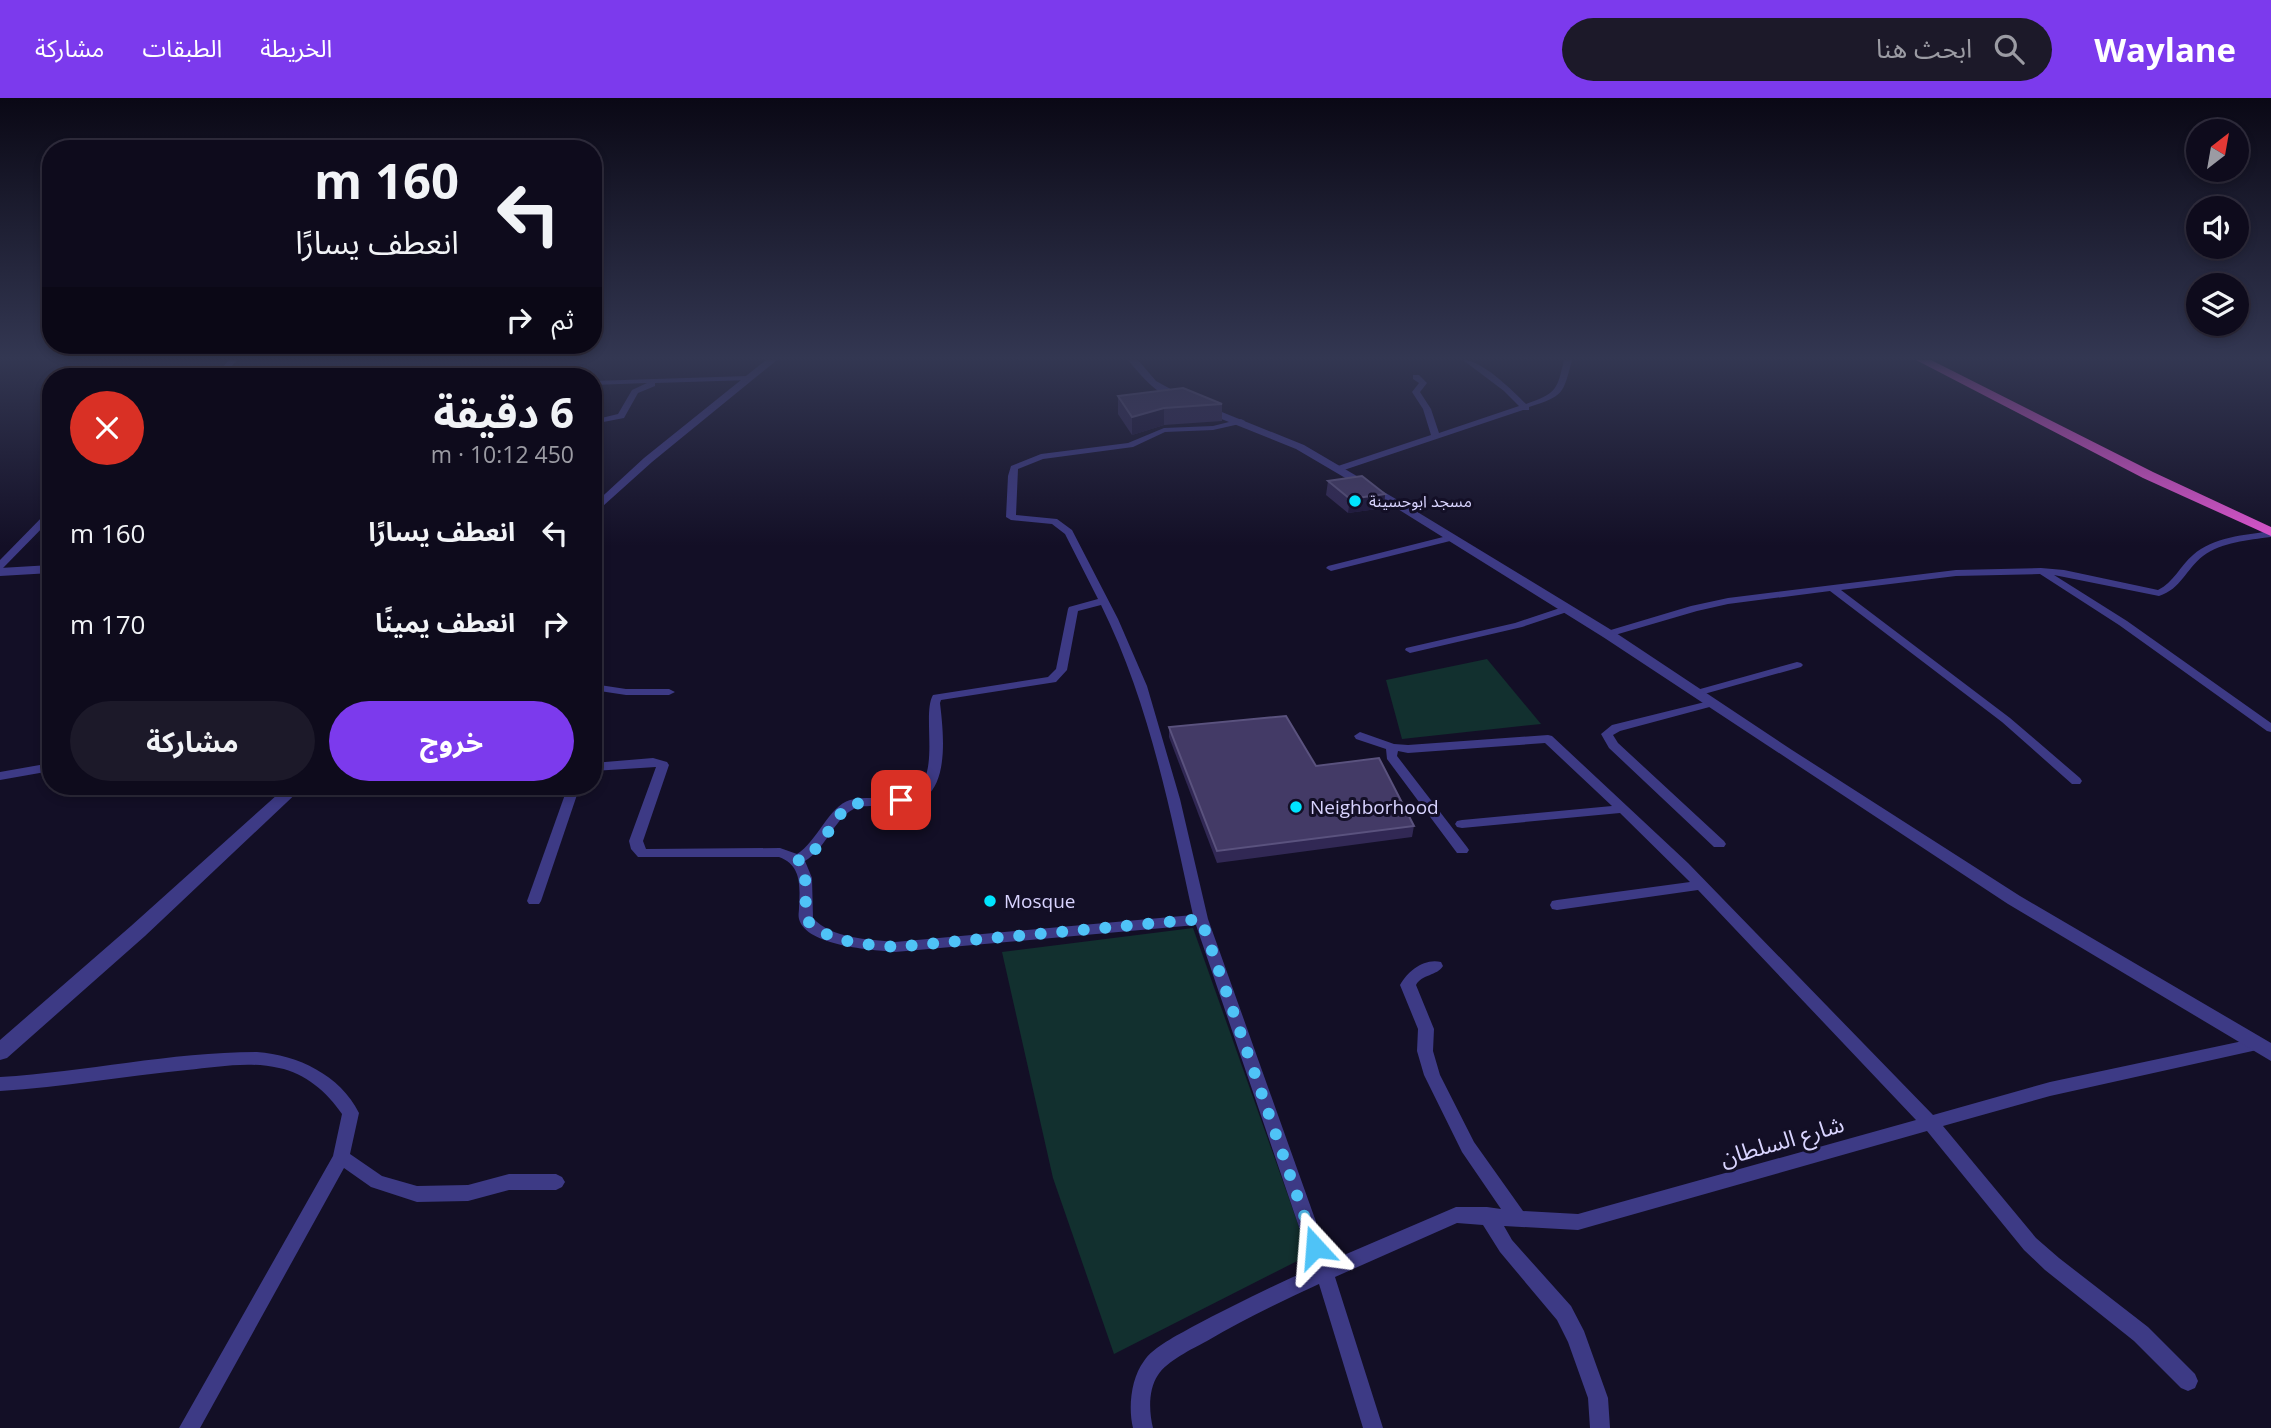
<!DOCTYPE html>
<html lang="ar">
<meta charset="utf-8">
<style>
body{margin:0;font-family:"Open Sans","Noto Sans Arabic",sans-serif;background:#1c1929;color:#f1f3f6;direction:rtl;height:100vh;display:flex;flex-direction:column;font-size:26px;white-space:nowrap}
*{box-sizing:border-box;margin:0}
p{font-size:23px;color:#9b9ba3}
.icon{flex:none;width:38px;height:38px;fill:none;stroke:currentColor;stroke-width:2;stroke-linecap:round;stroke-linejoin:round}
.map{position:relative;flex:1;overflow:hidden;direction:ltr}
.drawer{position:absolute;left:42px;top:270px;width:560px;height:427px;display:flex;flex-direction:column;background:#0e0b1c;border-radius:28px;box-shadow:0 4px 10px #0003,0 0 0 2px #2e2b3b;direction:rtl}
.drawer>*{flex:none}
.banner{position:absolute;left:42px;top:42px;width:560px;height:214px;border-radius:28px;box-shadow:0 4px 10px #0003,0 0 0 2px #2e2b3b;direction:rtl;background:#0e0b1c;color:#f1f3f6;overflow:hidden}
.needle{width:46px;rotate:31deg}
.fabs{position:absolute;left:2186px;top:21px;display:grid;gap:14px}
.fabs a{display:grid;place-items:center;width:63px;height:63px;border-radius:50%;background:#0e0b1c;box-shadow:0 4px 10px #0003,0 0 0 2px #2e2b3b;font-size:35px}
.pin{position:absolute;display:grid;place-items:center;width:60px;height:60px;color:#fff;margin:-30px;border-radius:14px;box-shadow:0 4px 10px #0006}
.me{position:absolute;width:77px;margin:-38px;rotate:341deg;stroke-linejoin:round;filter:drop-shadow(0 0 5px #0008)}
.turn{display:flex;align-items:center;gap:24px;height:147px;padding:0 28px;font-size:32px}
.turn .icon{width:91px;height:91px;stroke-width:2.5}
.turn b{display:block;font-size:49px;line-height:60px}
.then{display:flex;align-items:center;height:66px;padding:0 28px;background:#0003;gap:14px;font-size:26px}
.round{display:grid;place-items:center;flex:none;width:74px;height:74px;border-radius:37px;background:#1c1929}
.headline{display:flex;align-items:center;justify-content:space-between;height:119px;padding:0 28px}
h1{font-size:42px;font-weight:700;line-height:52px}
.button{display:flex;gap:14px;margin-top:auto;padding:14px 28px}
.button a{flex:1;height:80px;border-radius:42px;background:#7c3aed;color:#fff;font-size:28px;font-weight:700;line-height:80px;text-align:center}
.button a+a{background:#1c1929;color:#f1f3f6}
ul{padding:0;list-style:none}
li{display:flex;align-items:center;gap:21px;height:91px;padding:0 28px}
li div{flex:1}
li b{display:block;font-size:26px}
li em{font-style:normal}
header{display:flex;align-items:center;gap:42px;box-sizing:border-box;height:98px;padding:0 35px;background:#7c3aed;color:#fff}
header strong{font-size:33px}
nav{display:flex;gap:38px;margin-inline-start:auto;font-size:24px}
.search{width:490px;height:63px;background:#1c1929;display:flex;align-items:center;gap:18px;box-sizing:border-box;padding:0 24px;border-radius:38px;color:#9b9ba3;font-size:26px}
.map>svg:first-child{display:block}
</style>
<header>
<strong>Waylane</strong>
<div class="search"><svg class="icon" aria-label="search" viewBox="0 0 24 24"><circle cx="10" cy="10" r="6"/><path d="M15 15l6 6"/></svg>ابحث هنا</div>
<nav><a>الخريطة</a><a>الطبقات</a><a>مشاركة</a></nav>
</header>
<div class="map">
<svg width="2271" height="1330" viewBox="0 0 2271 1330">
<rect width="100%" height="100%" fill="#130f26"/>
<!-- green -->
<g fill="#12302f">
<path d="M1487 561 1541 626 1402 641 1386 582Z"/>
<path d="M1193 830 1309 1157 1114 1256 1053 1080 1002 854Z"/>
</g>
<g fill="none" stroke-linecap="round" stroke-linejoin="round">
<!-- minor -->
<g fill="#3d3a85" fill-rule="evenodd">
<path d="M229 262H237L223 278H215Z"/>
<path d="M1463 262C1482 262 1512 292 1526 306 1557 295 1557 292 1564 262H1572C1563 296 1564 298 1529 309V312H1523L1341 373H1335V369L1431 337 1423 311 1412 294 1419 285 1413 281V277H1419L1427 285 1420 294 1431 311 1439 335 1519 308 1504 293Z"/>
<path d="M748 278 752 280 751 282 655 285V288L638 295 624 320 598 325 597 331H593V322L618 316 632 292 647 285 593 287V283Z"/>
<path d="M1241 321 1245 323 1244 325 1213 332 1165 334 1133 349 1043 361 1018 371 1016 417 1057 421 1072 432 1118 521 1147 588 1180 701 1208 821 1330 1163 1456 1109H1487L1501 1111 1462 1054 1424 977 1417 953 1418 931 1400 887C1408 873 1424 860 1441 864L1443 868C1437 878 1422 876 1416 887L1434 931 1433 953 1440 977 1474 1044 1523 1113 1578 1116 1916 1022 1698 792 1557 812 1552 811 1550 807 1552 803 1557 802 1690 784 1620 715 1462 730 1457 729 1455 726 1457 723 1462 722 1612 708 1545 645 1408 655 1398 653 1397 658 1467 749 1469 752 1467 755H1457L1387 661 1386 651 1356 641 1354 638 1360 634 1394 646 1408 647 1548 637 1552 638 1688 765 1933 1017 2050 984 2257 940 2263 942 2265 946 2263 950 2257 952 2050 998 1943 1028 2036 1140 2059 1160 2148 1229 2195 1276 2198 1283 2195 1290 2188 1293 2181 1290 2134 1243 2045 1172 2024 1152 1927 1033 1578 1132 1504 1128 1512 1142 1571 1208 1584 1233 1608 1300 1610 1330H1590L1588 1300 1568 1244 1557 1222 1500 1154 1483 1127 1457 1125 1335 1179 1383 1330H1363L1319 1186C1280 1204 1243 1222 1207 1243 1192 1251 1167 1263 1158 1277 1148 1292 1149 1314 1153 1330H1133C1128 1310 1131 1280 1144 1263 1153 1249 1178 1237 1192 1229 1232 1208 1272 1188 1313 1170L1196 827 895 854C873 852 806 848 799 821 798 817 799 814 799 810 800 789 802 767 779 759H638L631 751 629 743 656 669 593 673V665L653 660 667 664 669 667 643 743 646 751 780 750 797 756C817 744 829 708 850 702 877 695 915 711 926 677 934 653 924 612 933 597L1048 579 1056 571 1068 511 1069 509 1098 501 1065 436 1052 426 1011 422 1006 419 1008 378 1011 368 1041 356 1128 345 1164 330 1213 328ZM1101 507C1149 604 1170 712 1193 817L895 844C868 841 832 841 813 820L812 780 805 763C826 750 834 722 852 712 861 706 879 709 889 708 901 708 916 707 926 699 949 680 943 631 940 605L941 602 1056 584 1067 572 1078 513Z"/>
<path d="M51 412V421L3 470 0 471V462L48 413Z"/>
<path d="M2271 433V439C2248 442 2222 444 2203 458 2186 471 2181 491 2159 498L2054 477 2127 523 2271 625V634L2267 633 2119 527 2040 476 1956 478 1841 492 2010 620 2080 680 2082 683 2080 686H2072L2002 624 1830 493 1728 506 1697 513 1608 539 1603 536 1604 534 1691 508 1728 500 1956 472 2041 470 2064 472 2158 492C2174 484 2180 468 2193 457 2213 439 2245 437 2271 433Z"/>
<path d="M1451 437 1454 438V442L1331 473 1326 470 1328 468Z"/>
<path d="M1566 508 1571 511 1570 513 1522 529 1410 555 1405 552 1406 550 1515 525Z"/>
<path d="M1797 564 1801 565 1803 567 1801 569 1697 598 1691 595 1693 593Z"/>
<path d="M593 586 626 591H669L675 594 669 597H626L593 592Z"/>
<path d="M1713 602 1717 603 1719 605 1717 607 1620 633 1613 637 1618 645 1724 743 1726 746 1724 749H1714L1609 650 1601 636 1612 627Z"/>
<path d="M51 665V673L0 682V674Z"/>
<path d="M568 688H580L541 803 539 806H529L527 803Z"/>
<path d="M257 954C298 957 340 977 359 1015L350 1056 382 1078 417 1088 468 1087 509 1076H556L562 1079 565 1084 562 1089 556 1092H509L468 1103 417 1104 371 1089 344 1070 200 1330H179L333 1058 342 1016C327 994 305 975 279 970 249 963 217 969 187 972 125 978 63 989 0 993V979C86 974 171 954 257 954Z"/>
</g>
<!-- tertiary -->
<g fill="#3d3a85" fill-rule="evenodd">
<path d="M766 262H777L652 364 593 417V407L644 360Z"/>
<path d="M1128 262H1138L1156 283 1185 299V303C1163 304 1141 278 1128 262Z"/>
<path d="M1199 308H1207L1304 347 1401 404 1613 533 1792 652 2020 798 2271 945V963L2008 806 1603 539 1393 408 1296 351 1199 312Z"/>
<path d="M51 467V475L0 478V470Z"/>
<path d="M287 688H304L145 838 7 960 0 962V942L131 828Z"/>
</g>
<!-- trunk -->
<path fill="#e055d1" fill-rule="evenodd" d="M1916 262H1931L2153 374 2271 429V438L2143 380Z"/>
</g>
<!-- wall -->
<g fill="#312854">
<path d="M1118 298 1222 306V323L1164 327 1132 337 1118 316Z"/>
<path d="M1328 383 1385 396 1384 410 1348 415 1326 397Z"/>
<path d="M1169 629 1316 668 1414 728 1412 739 1217 765 1169 639Z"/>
</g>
<!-- shaded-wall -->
<g fill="#1d163a">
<path d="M1164 310V327L1132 337V319Z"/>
<path d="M1385 396 1384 410 1348 415 1350 401Z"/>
</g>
<!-- building -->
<g fill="#433a66" stroke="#5a527e" stroke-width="2">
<path d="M1183 290 1222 306 1164 310 1132 319 1118 298Z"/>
<path d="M1362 378 1385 396 1350 401 1328 383Z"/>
<path d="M1286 618 1316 668 1379 660 1414 728 1217 753 1169 629Z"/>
</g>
<!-- sky -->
<linearGradient id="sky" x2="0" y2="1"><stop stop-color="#0a0815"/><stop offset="0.58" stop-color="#333752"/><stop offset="1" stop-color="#333752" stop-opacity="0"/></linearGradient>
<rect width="2271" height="448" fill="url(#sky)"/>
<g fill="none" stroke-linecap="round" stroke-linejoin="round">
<!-- route -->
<path stroke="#4fc3f7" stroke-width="12" stroke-dasharray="0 21.6" d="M901 702 851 706 844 711 817 750 798 761 805 773 806 821C827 845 865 846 895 849L1201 821 1315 1149"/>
</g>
<!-- markers -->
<g fill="#00e5ff" stroke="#130f26" stroke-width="2.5">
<circle cx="1355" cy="403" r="7"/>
<circle cx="1296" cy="709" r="7"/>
<circle cx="990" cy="803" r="7"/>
</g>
<g text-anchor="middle" stroke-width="6" stroke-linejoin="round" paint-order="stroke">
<!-- far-poi labels -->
<g font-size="16" fill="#d9d4ff" stroke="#130f26" text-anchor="start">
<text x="1369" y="409">مسجد ابوحسينة</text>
</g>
<!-- poi labels -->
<g font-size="19" fill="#d9d4ff" stroke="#130f26" text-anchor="start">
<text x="1310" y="716">Neighborhood</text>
<text x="1004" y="810">Mosque</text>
</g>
<!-- near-street labels -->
<g font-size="23" fill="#d9d4ff" stroke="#130f26">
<text transform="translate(1782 1043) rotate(-16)" y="8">شارع السلطان</text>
</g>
</g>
</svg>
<div class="fabs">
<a><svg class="needle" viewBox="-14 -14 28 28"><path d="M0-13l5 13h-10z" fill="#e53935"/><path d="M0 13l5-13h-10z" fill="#9b9ba3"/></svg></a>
<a><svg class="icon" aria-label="sound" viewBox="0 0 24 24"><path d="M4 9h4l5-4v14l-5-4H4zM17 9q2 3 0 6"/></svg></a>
<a><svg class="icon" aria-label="layers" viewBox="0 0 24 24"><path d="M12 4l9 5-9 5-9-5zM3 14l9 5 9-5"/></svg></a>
</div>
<div class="pin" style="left:901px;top:702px;background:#d93025"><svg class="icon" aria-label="arrive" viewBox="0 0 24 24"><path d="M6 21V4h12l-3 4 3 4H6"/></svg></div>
<svg class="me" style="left:1315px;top:1149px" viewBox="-20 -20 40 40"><path d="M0-17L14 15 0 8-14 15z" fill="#4fc3f7" stroke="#fff" stroke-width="4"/></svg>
<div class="banner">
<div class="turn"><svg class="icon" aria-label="left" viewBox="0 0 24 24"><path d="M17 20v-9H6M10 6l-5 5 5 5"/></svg><div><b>160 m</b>انعطف يسارًا</div></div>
<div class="then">ثم<svg class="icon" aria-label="right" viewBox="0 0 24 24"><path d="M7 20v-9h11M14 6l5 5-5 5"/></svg></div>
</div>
<section class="drawer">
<div class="headline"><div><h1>6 دقيقة</h1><p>450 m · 10:12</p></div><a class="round" style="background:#d93025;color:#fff"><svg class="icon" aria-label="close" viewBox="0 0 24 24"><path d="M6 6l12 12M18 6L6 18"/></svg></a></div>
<ul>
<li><svg class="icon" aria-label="left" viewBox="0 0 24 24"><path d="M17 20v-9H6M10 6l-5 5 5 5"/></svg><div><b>انعطف يسارًا</b></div><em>160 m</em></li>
<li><svg class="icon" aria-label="right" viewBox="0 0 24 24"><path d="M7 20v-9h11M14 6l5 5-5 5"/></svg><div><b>انعطف يمينًا</b></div><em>170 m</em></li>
</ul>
<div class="button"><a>خروج</a><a>مشاركة</a></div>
</section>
</div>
